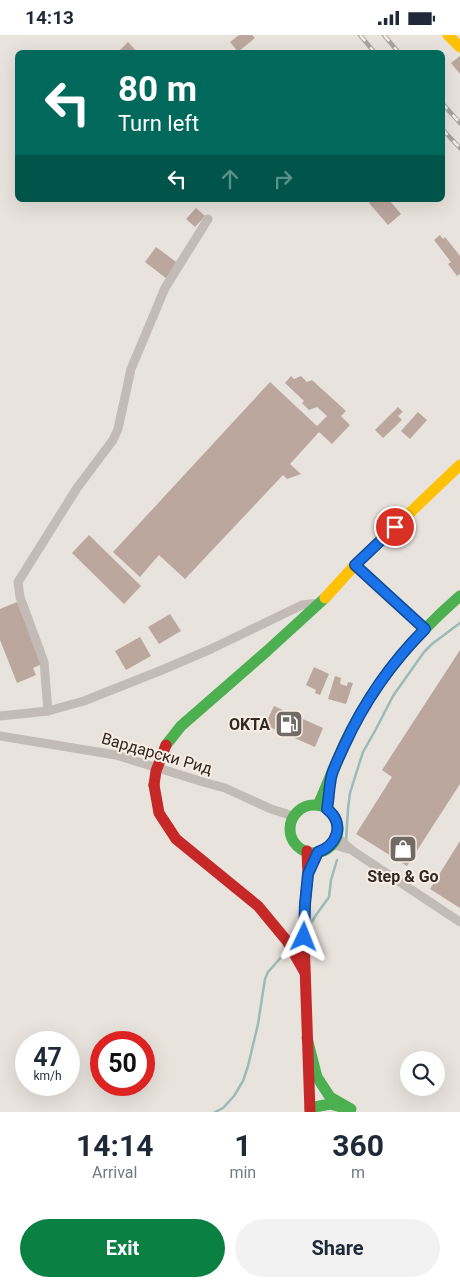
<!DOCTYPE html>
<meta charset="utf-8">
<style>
body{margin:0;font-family:Roboto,sans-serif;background:#f2f2f3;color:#1f2937;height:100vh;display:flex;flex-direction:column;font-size:19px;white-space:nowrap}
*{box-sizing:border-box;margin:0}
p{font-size:16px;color:#747a83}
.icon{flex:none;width:28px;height:28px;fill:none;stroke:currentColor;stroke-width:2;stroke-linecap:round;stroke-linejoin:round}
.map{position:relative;height:1077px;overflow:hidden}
.panel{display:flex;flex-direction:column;background:#fff;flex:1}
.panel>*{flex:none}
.top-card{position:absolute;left:15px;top:15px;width:430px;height:152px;border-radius:8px;box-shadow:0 5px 20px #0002;background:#00695c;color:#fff;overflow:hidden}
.tools{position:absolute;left:400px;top:1016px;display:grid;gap:10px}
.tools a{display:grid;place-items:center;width:45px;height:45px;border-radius:50%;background:#fff;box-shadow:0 5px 20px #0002;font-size:25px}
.speed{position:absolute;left:15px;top:996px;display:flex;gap:10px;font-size:25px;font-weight:700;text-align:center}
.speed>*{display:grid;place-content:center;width:65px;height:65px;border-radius:50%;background:#fff;box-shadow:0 5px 20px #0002;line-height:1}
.speed small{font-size:12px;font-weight:400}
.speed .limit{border:8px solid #d22;background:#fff;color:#111}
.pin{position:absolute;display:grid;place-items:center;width:42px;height:42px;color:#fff;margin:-21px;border:2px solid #fff;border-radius:50%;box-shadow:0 1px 5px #0007}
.me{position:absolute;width:55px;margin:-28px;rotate:2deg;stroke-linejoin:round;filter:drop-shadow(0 0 4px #0008)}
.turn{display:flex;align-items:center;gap:18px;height:105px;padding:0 20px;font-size:22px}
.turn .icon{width:65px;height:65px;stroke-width:2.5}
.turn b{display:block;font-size:35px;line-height:42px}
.lanes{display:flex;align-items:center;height:48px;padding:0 20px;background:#0003;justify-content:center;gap:25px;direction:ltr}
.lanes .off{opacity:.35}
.eta{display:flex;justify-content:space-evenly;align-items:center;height:85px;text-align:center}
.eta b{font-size:30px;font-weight:700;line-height:35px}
.button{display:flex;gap:10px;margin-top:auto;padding:10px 20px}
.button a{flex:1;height:58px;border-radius:30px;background:#0b8043;color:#fff;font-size:20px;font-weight:700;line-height:58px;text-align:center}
.button a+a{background:#f2f2f3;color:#1f2937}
.status{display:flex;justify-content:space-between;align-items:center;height:35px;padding:0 25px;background:#fff;direction:ltr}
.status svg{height:14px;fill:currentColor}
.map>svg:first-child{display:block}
</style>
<div class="status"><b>14:13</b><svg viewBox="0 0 49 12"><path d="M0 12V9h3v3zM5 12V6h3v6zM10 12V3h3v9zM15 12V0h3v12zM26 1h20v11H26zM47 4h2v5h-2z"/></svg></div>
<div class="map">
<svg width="460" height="1077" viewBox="0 0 460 1077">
<rect width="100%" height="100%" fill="#e9e3dd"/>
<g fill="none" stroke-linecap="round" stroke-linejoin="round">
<!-- stream -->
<g stroke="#99bbba" stroke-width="2.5">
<path d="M346 806 348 774 350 758 355 742 363 717 376 694 393 661 424 617 432 609 460 588"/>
<path d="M311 888 316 880 329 862 331 845 337 825"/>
<path d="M215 1077 223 1073 234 1061 243 1046 248 1031 258 989 265 944 268 937 284 919"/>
</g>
</g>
<!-- building -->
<g fill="#bca79f">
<path d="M239 0H252L255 3 238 17 230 7Z"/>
<path d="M128 7 138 18H117Z"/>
<path d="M460 21V39L451 28Z"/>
<path d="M372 165H389L401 179 388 190 369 168Z"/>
<path d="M196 173 205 181 195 192 186 184Z"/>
<path d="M440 200 443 204 445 202 460 221V239L457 241 448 229 451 227 434 205Z"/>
<path d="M156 212 179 229 167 244 145 227Z"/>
<path d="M291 341 294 344 301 341 307 347 312 345 346 376 341 381 350 390 332 409 319 397 290 429 301 439 287 444 283 440 185 544 159 520 140 542 113 517 270 347 317 391 327 381 317 372 309 375 302 368 304 366 285 348Z"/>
<path d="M398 372 403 377 398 381 402 385 383 403 375 395Z"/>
<path d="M418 377 427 385 410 404 401 396Z"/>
<path d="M89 500 141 551 124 569 72 518Z"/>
<path d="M17 567 42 629 33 633 36 640 17 648 0 605V574Z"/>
<path d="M170 579 181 596 159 609 148 592Z"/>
<path d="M140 602 151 621 126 635 115 616Z"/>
<path d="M460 615V749L407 831 356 799 392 742 382 735Z"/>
<path d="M314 632 329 639 320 660 315 658 316 655 306 650Z"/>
<path d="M335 641 341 643 340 649 347 651 348 647 353 648 346 669 328 664Z"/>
<path d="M274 671 323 693 315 712 265 690Z"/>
<path d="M460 806V873L430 854Z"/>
</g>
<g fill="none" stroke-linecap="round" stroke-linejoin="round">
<!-- street -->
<g stroke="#c2bbb6" stroke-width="9">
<path d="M355 530 425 594"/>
<path d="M48 676 44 627 20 562 18 547 77 453 113 405 118 394 131 334 165 253 208 184"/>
<path d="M0 681 48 676 84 666 162 635 211 614 302 570 319 568"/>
<path d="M0 701 116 720 203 747 225 753 271 774 293 781"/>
<path d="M336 801 353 816 460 887"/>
<path d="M332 809 348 814"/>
</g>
<!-- fast -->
<g stroke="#4caf50" stroke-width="11">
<path d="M166 710 181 691 267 616 325 563"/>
<path d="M318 770C329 746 338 720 350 697 378 643 415 600 460 561"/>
<circle cx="314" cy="794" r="24"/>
<path d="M307 1003 317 1042 330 1062 351 1074"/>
<path d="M310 1073 330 1069 345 1073"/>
</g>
<!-- slow -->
<g stroke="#ffc107" stroke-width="11">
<path d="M448 0 460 12"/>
<path d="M325 563 355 530 460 430"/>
</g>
<!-- jam -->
<g stroke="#c62828" stroke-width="11">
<path d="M154 750 159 778 176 804 258 871 287 906 304 936"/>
<path d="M307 816 308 839 305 869 304 902 310 1077"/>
</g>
<defs>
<g id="rail">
<path d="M360 0 375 18"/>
<path d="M384 0 399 18"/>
<path d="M442 68 460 88"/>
<path d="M442 94 460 113"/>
</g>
</defs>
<!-- rail casing -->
<use href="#rail" stroke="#aaa4a0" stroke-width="4.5"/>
<!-- rail -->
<use href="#rail" stroke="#f8eee3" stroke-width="2.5" stroke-dasharray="8" stroke-linecap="butt"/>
<!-- jam-bridge -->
<path stroke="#c62828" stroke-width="11" d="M154 750 156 736 166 710"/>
</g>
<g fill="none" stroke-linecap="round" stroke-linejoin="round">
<defs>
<path id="route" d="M304 902 305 869 308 839 318 817C338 810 345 788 327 774 329 763 329 750 332 739 335 730 340 720 344 711 364 667 391 628 425 594L355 530 395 492"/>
</defs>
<!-- route casing -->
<use href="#route" stroke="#114b97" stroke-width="12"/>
<!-- route -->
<use href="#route" stroke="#1a73e8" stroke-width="9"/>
</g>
<!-- icons -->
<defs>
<symbol id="fuel-square" viewBox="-11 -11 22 22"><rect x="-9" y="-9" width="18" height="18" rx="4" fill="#726a65" stroke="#f8eee3"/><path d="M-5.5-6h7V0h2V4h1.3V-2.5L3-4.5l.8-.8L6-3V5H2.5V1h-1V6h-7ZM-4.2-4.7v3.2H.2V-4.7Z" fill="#fff"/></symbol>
<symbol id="shop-square" viewBox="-11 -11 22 22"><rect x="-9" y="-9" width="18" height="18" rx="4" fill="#726a65" stroke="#f8eee3"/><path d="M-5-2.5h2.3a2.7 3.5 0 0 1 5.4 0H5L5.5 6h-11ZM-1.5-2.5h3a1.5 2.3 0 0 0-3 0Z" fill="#fff"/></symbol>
</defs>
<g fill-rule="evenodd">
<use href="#fuel-square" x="273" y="673" width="32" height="32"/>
<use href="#shop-square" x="387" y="798" width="32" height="32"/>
</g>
<g text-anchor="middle" stroke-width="4" stroke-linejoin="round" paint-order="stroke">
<!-- poi labels -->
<g font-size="16" font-weight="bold" fill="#322925" stroke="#f8eee3" text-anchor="end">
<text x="270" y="695">OKTA</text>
<text x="403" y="847" text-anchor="middle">Step &amp; Go</text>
</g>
<!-- street labels -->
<g font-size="16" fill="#322925" stroke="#f8eee3">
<text transform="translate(157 718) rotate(16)" y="6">Вардарски Рид</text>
</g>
</g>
</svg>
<div class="tools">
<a><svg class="icon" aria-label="search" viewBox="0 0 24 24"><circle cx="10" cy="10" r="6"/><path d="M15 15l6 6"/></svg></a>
</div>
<div class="speed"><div>47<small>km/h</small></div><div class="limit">50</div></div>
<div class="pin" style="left:395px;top:492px;background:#d93025"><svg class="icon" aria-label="arrive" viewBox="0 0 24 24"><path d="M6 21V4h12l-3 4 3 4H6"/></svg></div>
<svg class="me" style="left:304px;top:902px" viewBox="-20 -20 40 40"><path d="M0-17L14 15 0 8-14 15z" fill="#1a73e8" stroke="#fff" stroke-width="4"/></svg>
<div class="top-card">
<div class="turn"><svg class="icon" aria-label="left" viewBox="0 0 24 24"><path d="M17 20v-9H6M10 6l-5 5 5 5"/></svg><div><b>80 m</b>Turn left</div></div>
<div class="lanes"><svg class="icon" aria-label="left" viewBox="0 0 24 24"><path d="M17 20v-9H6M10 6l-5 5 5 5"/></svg><svg class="icon off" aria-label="ahead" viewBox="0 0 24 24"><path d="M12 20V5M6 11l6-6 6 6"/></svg><svg class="icon off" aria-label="right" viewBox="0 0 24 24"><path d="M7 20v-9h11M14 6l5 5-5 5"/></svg></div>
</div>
</div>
<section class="panel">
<div class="eta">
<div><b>14:14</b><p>Arrival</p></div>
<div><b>1</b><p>min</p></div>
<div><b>360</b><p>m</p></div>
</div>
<div class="button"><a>Exit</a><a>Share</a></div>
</section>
